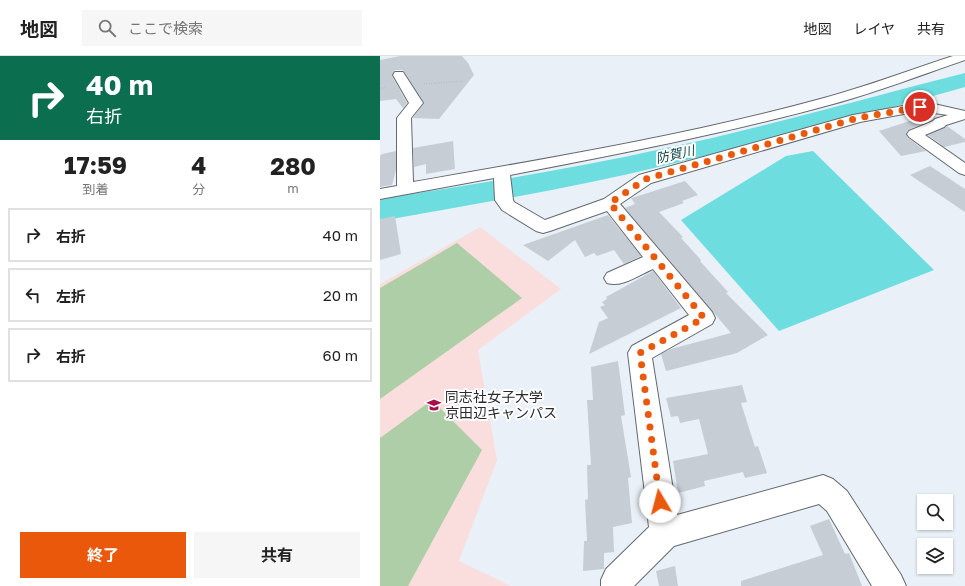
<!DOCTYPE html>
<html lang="ja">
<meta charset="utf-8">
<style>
body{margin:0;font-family:"Golos Text","Noto Sans JP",sans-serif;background:#f6f6f6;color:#222;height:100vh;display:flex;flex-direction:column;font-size:15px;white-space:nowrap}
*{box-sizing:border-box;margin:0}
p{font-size:13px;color:#767676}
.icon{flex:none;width:22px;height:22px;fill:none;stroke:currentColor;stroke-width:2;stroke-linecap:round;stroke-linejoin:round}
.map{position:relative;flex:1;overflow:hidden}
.drawer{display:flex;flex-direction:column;background:#fff;width:380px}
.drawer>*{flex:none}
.hud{background:#0b6e4f;color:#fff;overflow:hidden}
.buttons{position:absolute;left:537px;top:438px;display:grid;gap:8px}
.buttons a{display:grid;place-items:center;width:36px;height:36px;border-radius:0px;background:#fff;box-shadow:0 1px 3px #0004;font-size:20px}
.pin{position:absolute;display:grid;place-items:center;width:34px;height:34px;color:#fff;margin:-17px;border:2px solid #fff;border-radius:50%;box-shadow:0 1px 4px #0007}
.me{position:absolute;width:44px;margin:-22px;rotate:352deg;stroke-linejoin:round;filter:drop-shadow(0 0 3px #0008)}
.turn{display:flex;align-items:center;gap:14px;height:84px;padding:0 20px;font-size:18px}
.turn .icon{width:52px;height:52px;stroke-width:2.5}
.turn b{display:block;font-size:28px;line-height:34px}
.eta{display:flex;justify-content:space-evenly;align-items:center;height:68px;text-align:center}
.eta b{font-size:24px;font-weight:700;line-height:28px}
.button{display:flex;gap:8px;margin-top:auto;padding:8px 20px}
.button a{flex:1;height:46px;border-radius:0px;background:#ea580c;color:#fff;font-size:16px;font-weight:700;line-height:46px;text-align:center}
.button a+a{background:#f6f6f6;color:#222}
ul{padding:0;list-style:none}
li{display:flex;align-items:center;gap:12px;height:54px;margin:0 8px 6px;padding:0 12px;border:2px solid #e0e0e0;border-radius:0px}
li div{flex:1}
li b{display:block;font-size:15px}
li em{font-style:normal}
header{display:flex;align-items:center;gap:24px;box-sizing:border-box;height:56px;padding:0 20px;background:#fff;border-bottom:1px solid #e0e0e0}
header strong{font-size:19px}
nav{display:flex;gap:22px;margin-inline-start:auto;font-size:14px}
.search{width:280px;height:36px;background:#f6f6f6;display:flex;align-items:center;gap:10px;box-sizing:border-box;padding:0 14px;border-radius:0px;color:#767676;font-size:15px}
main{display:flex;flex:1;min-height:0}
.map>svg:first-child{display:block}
</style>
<header>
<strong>地図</strong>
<div class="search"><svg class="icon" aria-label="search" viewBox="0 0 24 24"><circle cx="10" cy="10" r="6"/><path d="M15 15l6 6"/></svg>ここで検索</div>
<nav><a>地図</a><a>レイヤ</a><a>共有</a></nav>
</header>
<main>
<section class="drawer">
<div class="hud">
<div class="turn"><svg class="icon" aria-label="right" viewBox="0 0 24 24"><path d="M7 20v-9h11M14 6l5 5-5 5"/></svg><div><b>40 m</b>右折</div></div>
</div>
<div class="eta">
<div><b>17:59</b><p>到着</p></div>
<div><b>4</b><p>分</p></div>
<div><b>280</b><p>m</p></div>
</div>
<ul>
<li><svg class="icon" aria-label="right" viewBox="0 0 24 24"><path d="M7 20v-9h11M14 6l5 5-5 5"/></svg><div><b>右折</b></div><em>40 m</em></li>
<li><svg class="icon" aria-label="left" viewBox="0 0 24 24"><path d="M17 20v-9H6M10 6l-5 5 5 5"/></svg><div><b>左折</b></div><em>20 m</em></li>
<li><svg class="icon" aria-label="right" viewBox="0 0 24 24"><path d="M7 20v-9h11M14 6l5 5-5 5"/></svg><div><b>右折</b></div><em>60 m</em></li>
</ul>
<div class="button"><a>終了</a><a>共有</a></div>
</section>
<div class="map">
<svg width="585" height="530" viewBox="0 0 585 530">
<rect width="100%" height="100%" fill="#e9f0f7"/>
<!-- education -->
<path fill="#f9dedd" d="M100 171 181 233 98 294 117 404 79 505 131 530H0V228Z"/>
<!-- green -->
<g fill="#adcea6">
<path d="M77 187 142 242 0 343V232Z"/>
<path d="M52 344 102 394 28 530H0V382Z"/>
</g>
<!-- water -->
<path fill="#6ddddf" d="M433 95 554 214 399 275 301 164 406 100Z"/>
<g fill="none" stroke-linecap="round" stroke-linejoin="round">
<!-- river -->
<path fill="#6ddddf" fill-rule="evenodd" d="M585 17V31C486 59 387 85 287 109 192 132 96 148 0 165V143C96 128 191 113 286 92 386 71 485 42 585 17Z"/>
</g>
<!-- building -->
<g fill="#c7cdd4">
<path d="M20 0H82L88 7 94 19 59 63 33 62 44 47 23 14H15L12 20 27 47 23 52 16 43 0 45V4Z"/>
<path d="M551 58 555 61 528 74 526 77 528 82 546 95 521 100 499 75Z"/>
<path d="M567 70 585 83V86L564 91 548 79Z"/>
<path d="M73 85 75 113 46 118V108L34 111 33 92Z"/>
<path d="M16 95V114L12 129 0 131V100L2 98Z"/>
<path d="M550 110 585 133V156L530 119Z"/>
<path d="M305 125 318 139 302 145 304 147 279 156 303 181 301 182 321 204 320 205 348 236 346 237 388 279 357 297 286 315 281 298 291 293 351 277 245 152 255 148 251 142H252Z"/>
<path d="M228 159 261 200 244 208 234 194 217 200 214 197 205 201 195 184 168 205 143 189Z"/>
<path d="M15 160 21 198 0 204V163Z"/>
<path d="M273 215 301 252 209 298 219 266 228 262 220 251 225 249 222 246 227 243 226 241Z"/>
<path d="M238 305 245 359 241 360 251 421 248 422 252 467 233 471 234 496 224 497V513L203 515 204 485H207L205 444 208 443 207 409H211L207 344H213L211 311Z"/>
<path d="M362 329 367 346 361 347 375 391 378 390 387 417 365 422 363 416 324 425 325 430 298 437 293 405 328 398 319 363 300 367 298 360 291 361 286 342Z"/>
<path d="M449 463 465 498 469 497 482 530H361V525L443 499 430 470Z"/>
<path d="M295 510 298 530H279L276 515Z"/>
</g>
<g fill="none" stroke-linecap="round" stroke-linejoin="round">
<defs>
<path id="street" d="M573 0H585V4C541 19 497 36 453 48 347 77 239 98 130 119L133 144 134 146 165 164 224 143 259 119 473 59 540 47 554 48 585 55V63L566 69 564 71 545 79 585 107V119L579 117 529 81 527 78 529 75 553 65 555 63 568 59 540 55 480 66 271 127 240 148 332 256 335 262 332 268 272 302 297 459 443 419 453 423 467 435 521 519 526 530H492L447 455 439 448 294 490 254 530H221V524L226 513 269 471 248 297 252 290 309 259 273 213C259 219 241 232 227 227L224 222 227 217 263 201 227 155 170 175 163 177 156 175 122 154 115 144 114 122 0 143V133L17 130V62L29 47 13 19 15 16H23L43 47 31 62 33 126C171 102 309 79 444 42 488 30 530 14 573 0Z"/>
</defs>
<!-- street casing -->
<use href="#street" stroke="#63696f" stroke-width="2"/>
<!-- path -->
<g stroke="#adb3b8" stroke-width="1.5" stroke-dasharray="0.5 2" stroke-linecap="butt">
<path d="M44 28 83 25"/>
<path d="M0 32 7 31"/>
</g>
<!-- street -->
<use href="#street" fill="#fff" fill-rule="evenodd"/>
</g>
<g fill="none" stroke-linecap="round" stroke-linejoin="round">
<!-- route -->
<path stroke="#ea580c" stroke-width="7" stroke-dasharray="0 12.6" d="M280 446 260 297 324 262 230 147 266 123 478 62 540 51"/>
</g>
<!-- icons -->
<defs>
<symbol id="university-bare" viewBox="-9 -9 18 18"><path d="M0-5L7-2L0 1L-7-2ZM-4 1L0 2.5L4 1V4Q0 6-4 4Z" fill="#a5104b" stroke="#fff" stroke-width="2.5" paint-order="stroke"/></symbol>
</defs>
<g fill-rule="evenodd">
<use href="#university-bare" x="44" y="339" width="20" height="20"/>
</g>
<g text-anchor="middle" stroke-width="4" stroke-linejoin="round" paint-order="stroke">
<!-- far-water labels -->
<g font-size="13" font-style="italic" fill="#0f4345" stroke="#fff">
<text transform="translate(295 98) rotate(-13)" y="5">防賀川</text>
</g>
<!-- poi labels -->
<g font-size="14" fill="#292b2e" stroke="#fff" text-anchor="start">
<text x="65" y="346">同志社女子大学<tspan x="65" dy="16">京田辺キャンパス</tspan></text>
</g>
</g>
</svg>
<div class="buttons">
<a><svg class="icon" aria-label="search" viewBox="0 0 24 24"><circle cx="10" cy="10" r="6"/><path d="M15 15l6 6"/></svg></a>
<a><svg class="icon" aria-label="layers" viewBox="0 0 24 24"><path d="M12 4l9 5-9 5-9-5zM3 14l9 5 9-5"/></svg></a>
</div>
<div class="pin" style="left:540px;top:51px;background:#d93025"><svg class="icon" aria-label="arrive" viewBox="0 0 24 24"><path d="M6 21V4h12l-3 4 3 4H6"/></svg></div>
<svg class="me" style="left:280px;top:446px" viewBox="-20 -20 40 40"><circle r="19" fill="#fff"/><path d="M0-13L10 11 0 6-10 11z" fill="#ea580c"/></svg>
</div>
</main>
